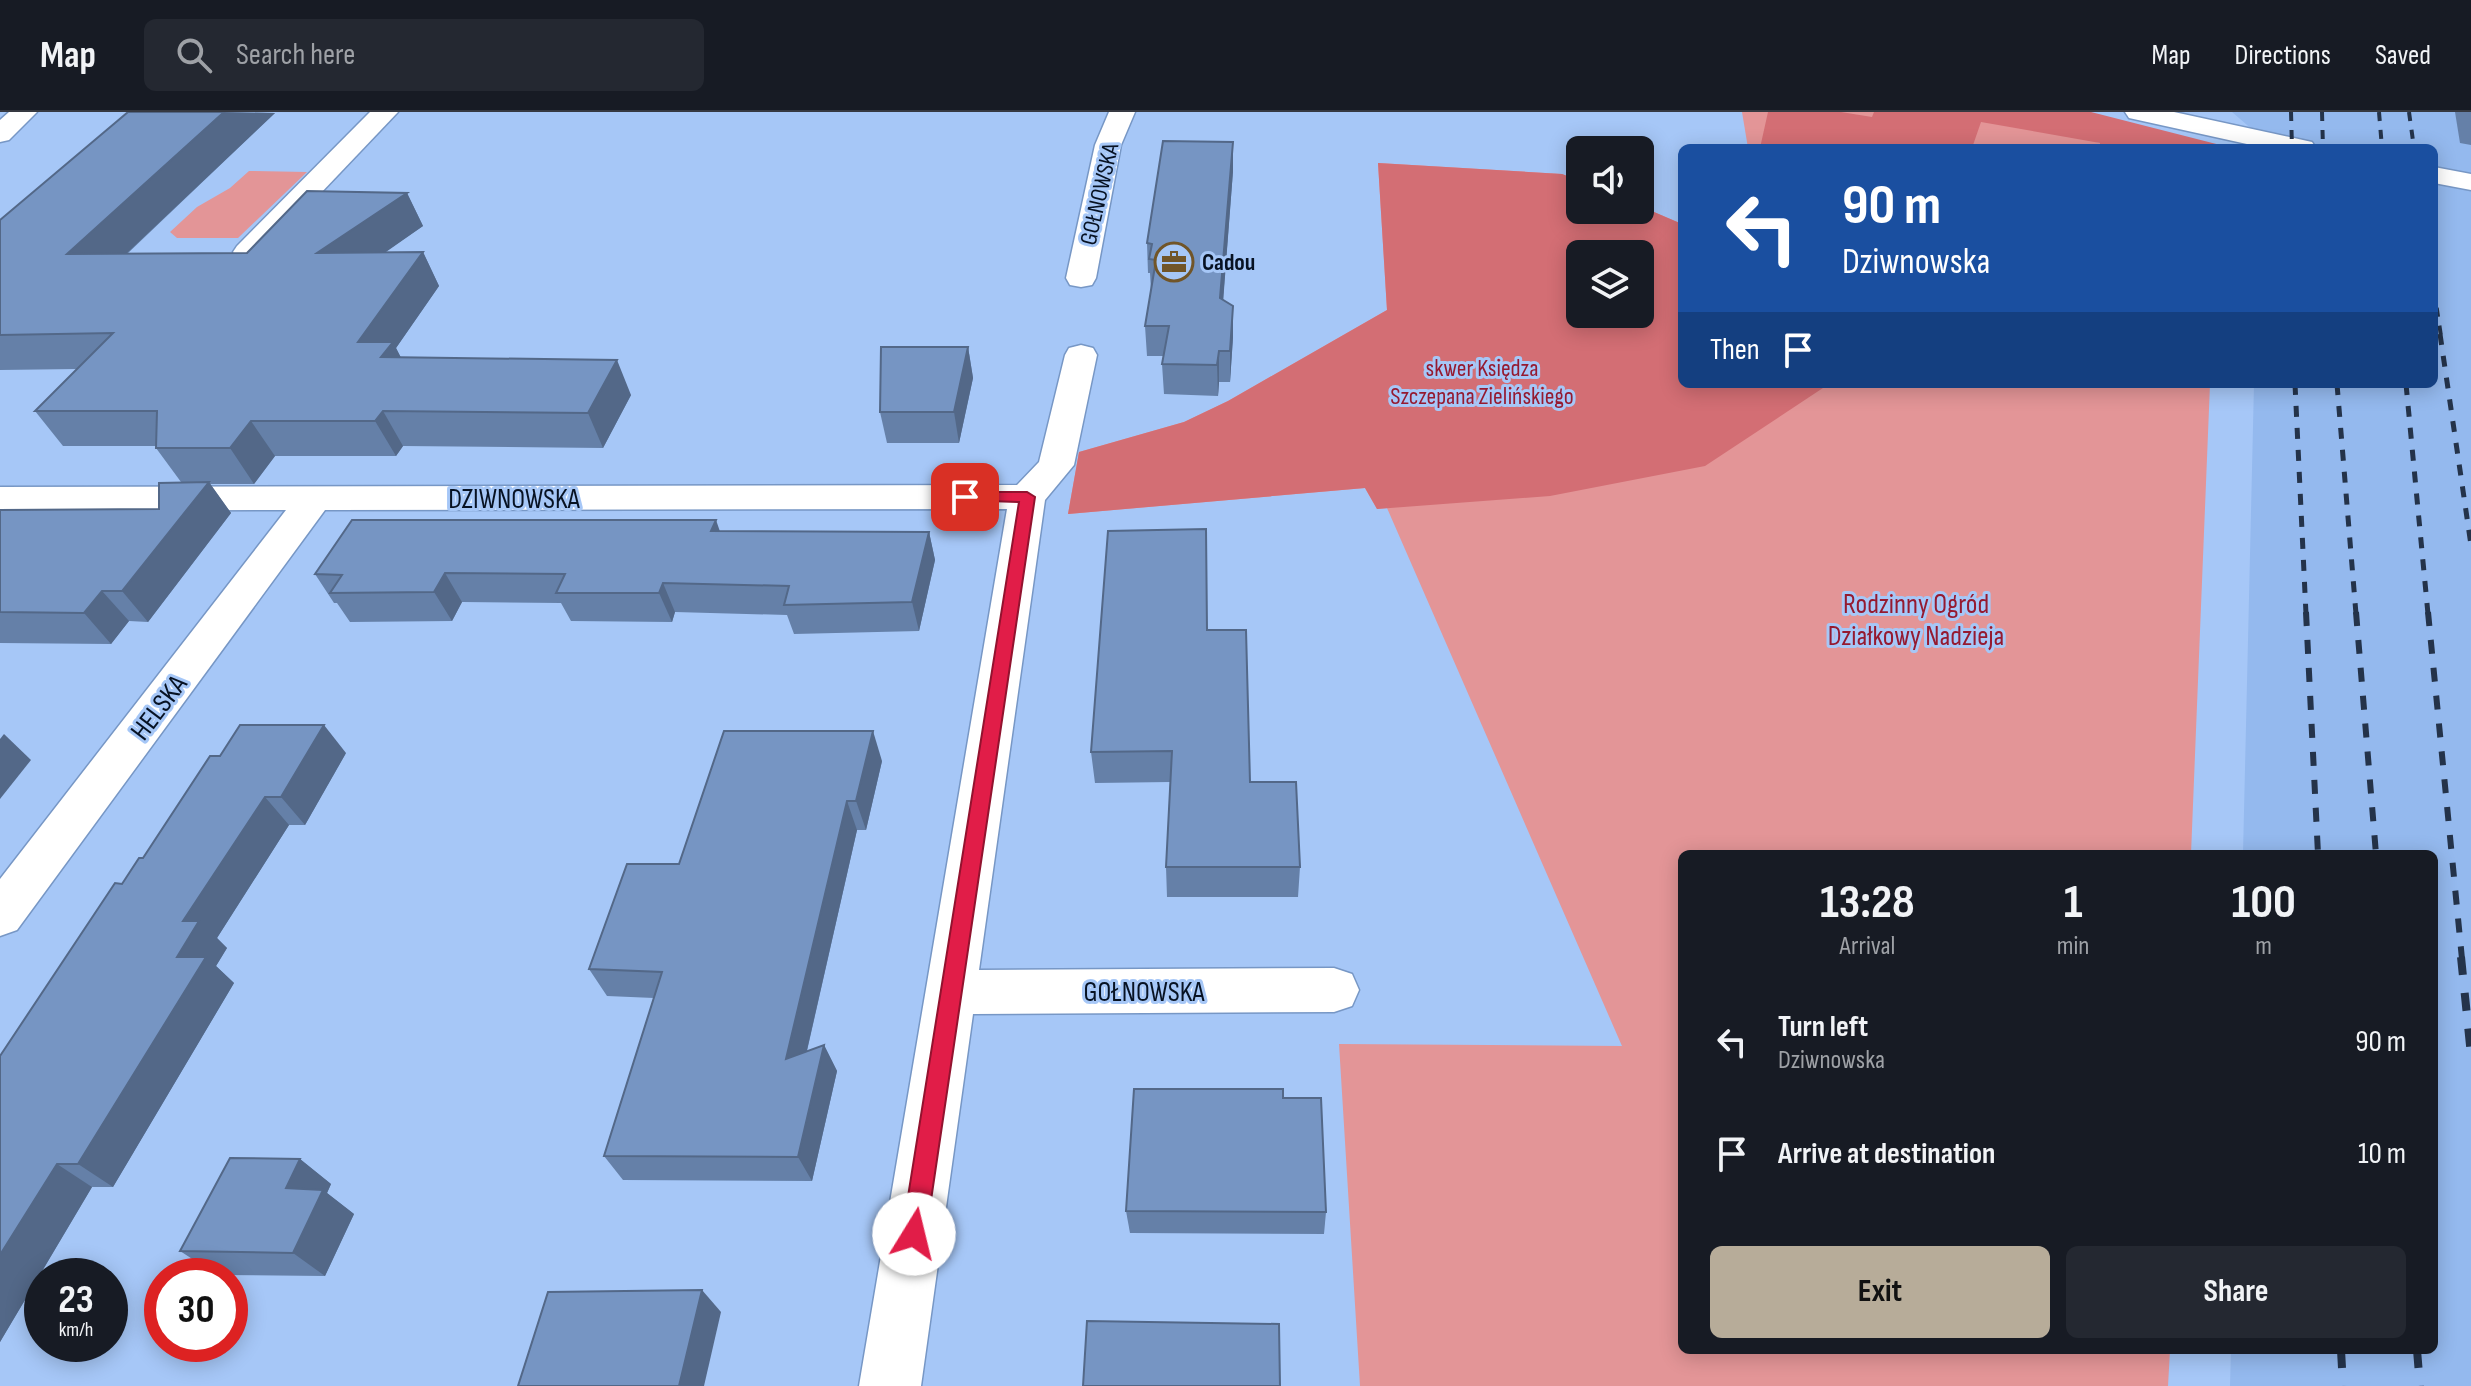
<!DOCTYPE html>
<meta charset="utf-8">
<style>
body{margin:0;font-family:"Sofia Sans Condensed",sans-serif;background:#242831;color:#f1f3f6;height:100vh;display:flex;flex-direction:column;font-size:30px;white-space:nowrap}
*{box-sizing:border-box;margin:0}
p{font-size:26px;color:#9ea1a6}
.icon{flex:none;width:44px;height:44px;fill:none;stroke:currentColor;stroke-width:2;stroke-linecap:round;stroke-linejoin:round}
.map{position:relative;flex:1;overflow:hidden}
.panel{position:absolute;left:1678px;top:738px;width:760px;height:504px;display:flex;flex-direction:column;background:#171b24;border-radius:12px;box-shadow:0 4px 20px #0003}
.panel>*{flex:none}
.top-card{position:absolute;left:1678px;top:32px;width:760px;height:244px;border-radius:12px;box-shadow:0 4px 20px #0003;background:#1a4fa0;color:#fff;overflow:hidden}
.controls{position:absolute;left:1566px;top:24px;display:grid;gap:16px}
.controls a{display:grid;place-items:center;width:88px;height:88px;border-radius:12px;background:#171b24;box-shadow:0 4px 20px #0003;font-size:40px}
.speed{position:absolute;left:24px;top:1146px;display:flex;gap:16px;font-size:40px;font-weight:700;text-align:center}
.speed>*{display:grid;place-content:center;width:104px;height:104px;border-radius:50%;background:#171b24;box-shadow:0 4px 20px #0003;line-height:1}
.speed small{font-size:20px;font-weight:400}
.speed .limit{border:12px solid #d22;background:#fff;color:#111}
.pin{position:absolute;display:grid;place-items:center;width:68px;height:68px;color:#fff;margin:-34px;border-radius:16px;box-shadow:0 4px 12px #0006}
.me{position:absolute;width:88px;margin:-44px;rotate:9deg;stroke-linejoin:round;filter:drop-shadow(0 0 6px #0008)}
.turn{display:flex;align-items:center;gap:28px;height:168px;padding:0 32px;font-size:36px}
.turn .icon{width:104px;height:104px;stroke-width:2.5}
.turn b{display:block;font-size:56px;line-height:68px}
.then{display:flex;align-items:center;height:76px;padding:0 32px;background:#0003;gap:16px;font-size:30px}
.eta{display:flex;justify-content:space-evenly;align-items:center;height:136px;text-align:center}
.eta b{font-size:48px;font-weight:700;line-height:56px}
.primary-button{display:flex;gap:16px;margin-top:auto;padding:16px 32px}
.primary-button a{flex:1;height:92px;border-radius:12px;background:#b7ac99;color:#111;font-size:32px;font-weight:700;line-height:92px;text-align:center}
.primary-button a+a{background:#242831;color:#f1f3f6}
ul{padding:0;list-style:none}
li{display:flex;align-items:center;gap:24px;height:112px;padding:0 32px}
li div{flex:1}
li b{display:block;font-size:30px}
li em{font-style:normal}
header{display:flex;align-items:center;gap:48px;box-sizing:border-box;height:112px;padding:0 40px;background:#171b24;border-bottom:2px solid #363941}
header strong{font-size:38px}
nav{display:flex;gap:44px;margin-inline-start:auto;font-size:28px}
.search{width:560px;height:72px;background:#242831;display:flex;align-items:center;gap:20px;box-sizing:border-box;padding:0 28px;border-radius:12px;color:#9ea1a6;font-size:30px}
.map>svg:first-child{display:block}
</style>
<header>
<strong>Map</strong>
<div class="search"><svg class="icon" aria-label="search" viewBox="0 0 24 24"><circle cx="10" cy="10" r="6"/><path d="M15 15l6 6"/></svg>Search here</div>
<nav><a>Map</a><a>Directions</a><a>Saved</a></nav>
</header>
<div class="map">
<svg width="2471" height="1274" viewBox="0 0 2471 1274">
<rect width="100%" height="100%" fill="#a6c7f7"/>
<!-- built -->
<path fill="#94b9ee" d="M2232 0H2471V1274H2230L2231 1238H2434V742H2243L2254 272H2434V36H2258L2254 19Z"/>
<!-- green -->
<g fill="#e39597" fill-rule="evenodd">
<path d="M1742 0H1984L2100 31V36H1748Z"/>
<path d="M1378 51 1562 62 1580 69V98H1640V94L1682 112V272H2210L2191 742H1682V1238H2170L2168 1274H1360L1339 932 1622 934 1387 396 1377 397 1365 376 1068 402 1079 340 1184 310 1228 289 1387 198ZM1580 142H1640V202H1580Z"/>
<path d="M249 59 307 60 238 126H177L170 120 197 95 230 76Z"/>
</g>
<!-- forest -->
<g fill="#d36e74" fill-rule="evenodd">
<path d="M1768 0H1841L1872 5 1874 0H2091L2232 36H2100V31L1981 10 1972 36H1760Z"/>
<path d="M1378 51 1562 62 1580 69V98H1640V94L1682 112V272H1829L1705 354 1550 384 1377 397 1365 376 1068 402 1079 340 1184 310 1228 289 1387 198ZM1580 142H1640V202H1580Z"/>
</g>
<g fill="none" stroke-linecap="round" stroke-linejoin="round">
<defs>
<g id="minor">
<path d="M9 0H37L9 28 0 30V8Z"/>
<path d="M370 0H398L259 146 248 149 237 146 233 140 237 134Z"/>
<path d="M1109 0H1135L1121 33 1096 166 1092 173 1081 175 1070 173 1066 166 1095 33Z"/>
<path d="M2125 0H2174L2312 30 2316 36H2265L2129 6Z"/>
<path d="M2434 55 2471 62V78L2434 71Z"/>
<path d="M1081 233 1093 236 1097 243 1074 353 1045 388 979 858 1334 856 1352 862 1359 878 1352 894 1334 900 973 902 921 1274H859L1007 397 325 398 17 818 0 824V767L286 398 0 399V375L1017 373 1039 350 1065 243 1069 236Z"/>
</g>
</defs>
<!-- minor casing -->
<use href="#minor" stroke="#7797c5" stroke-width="3"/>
<!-- minor -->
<use href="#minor" fill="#fff" fill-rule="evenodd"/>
<!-- rail-far3 -->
<g stroke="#24334a" stroke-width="4" stroke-dasharray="9 9" stroke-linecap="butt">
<path d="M2291 0 2292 36"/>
<path d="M2322 0 2323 36"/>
<path d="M2379 0 2382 36"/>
<path d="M2409 0 2414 36"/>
<path d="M2434 178 2441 224"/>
</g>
<!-- rail-far2 -->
<g stroke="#24334a" stroke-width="5" stroke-dasharray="11 11" stroke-linecap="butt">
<path d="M2440 222 2471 433"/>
<path d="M2295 272 2306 502"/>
<path d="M2337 272 2356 502"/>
<path d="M2406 272 2428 502"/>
</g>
<!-- rail-far1 -->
<g stroke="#24334a" stroke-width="6" stroke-dasharray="14 14" stroke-linecap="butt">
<path d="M2306 500 2318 742"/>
<path d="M2356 500 2376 742"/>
<path d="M2428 500 2462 847"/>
</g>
<!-- rail -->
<g stroke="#24334a" stroke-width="8" stroke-dasharray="18 18" stroke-linecap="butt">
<path d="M2461 845 2471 943"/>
<path d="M2341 1238 2343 1274"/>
<path d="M2417 1238 2420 1274"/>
</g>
</g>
<!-- wall -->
<g fill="#6580a8">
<path d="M128 0 275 1 127 142 247 141 407 81 423 114 385 140H423L439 174 396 236 401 246 631 283 603 336 403 334 396 344H275L254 372H210L231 401 148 510 129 509 111 532 0 531V398L159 397 181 370 156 336V334H63L35 299 77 257 0 258V108Z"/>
<path d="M2455 0H2471V33L2460 31Z"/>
<path d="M1233 30V59L1223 188 1233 225 1230 270H1219L1218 284 1164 282 1162 252 1164 244H1147L1145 214 1151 178 1150 161H1148L1147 131Z"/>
<path d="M968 235 973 266 959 331H887L880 300Z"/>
<path d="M720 419 929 420 935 448 919 519 794 522 787 503 675 500 672 510 571 509 561 491 462 490 452 509 350 510 337 491H334L315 462Z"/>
<path d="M1207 518 1250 670 1300 755 1298 785H1167L1166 755 1170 670 1095 671 1091 640Z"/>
<path d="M346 641 305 713H289L217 826 227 836 216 854 234 871 113 1075H92L0 1230V944L122 772 143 746Z"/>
<path d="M882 649 866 718H857L807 939 824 933 837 959 812 1069 623 1068 604 1044 654 886 607 884 589 857 679 752Z"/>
<path d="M1283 986 1326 1100 1324 1122 1130 1121 1126 1099Z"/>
<path d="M300 1047 331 1072 327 1081 354 1102 325 1164 217 1163 180 1139Z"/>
</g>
<!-- shaded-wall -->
<g fill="#536888">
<path d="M224 0 275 1 90 176 67 142Z"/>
<path d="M1233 30V59L1221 217 1220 186Z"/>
<path d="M407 81 423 114 336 175 317 141Z"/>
<path d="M423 140 439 174 396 236 411 265 358 230Z"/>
<path d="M1233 194V225L1230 270V239Z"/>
<path d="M968 235 973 266 959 331 954 300Z"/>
<path d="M1219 239V270L1218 284 1217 253Z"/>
<path d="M617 248 631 283 603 336 588 301Z"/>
<path d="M383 299 403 334 396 344 375 309Z"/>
<path d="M251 309 275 344 254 372 230 336Z"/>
<path d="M209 370 231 401 148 510 122 479Z"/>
<path d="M716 408 726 437 711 419Z"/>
<path d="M929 420 935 448 919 519 912 490Z"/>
<path d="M445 461 462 490 452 509 434 480Z"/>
<path d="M663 471 675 500 672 510 659 481Z"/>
<path d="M102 479 129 509 111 532 84 501Z"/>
<path d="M324 613 346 641 305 713 281 685Z"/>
<path d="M873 619 882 649 866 718 856 689Z"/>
<path d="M4 622 31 648 0 687V627Z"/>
<path d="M265 685 289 713 217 826 227 836 216 854 234 871 113 1075 78 1052 177 845 183 809Z"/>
<path d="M847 689 857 718 799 973 786 947Z"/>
<path d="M824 933 837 959 812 1069 798 1045Z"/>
<path d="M300 1047 331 1072 327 1081 354 1102 325 1164 293 1141 286 1076Z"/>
<path d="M57 1052 92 1075 0 1230V1143Z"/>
<path d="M702 1178 721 1200 704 1274H679Z"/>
</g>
<!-- building -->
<g fill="#7695c3" stroke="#536888" stroke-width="2">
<path d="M128 0H224L67 142 247 141 307 79 407 81 317 141 423 140 358 230H393L381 245 617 248 588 301 383 299 375 309H251L230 336H156L157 299H35L113 221 0 223V108Z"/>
<path d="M1163 29 1233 30 1220 186 1233 194 1230 239H1219L1217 253 1162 252 1169 214H1145L1156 148 1149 147 1152 132 1147 131Z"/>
<path d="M881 235H968L954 300H880Z"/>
<path d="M209 370 122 479H102L84 501 0 500V398L159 397V371Z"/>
<path d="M352 408H716L711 419 929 420 912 490 784 493 789 474 663 471 659 481H556L565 462 445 461 434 480 330 481 342 463 315 462Z"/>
<path d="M1206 417 1207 518H1246L1250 670H1296L1300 755H1166L1172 639 1091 640 1108 419Z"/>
<path d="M240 613H324L281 685H265L183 809H199L177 845H206L78 1052H57L0 1143V944L115 771 122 772 139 746H143L210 644H220Z"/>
<path d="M724 619H873L856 689H847L786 947 824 933 798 1045 604 1044 662 860 589 857 627 752H679Z"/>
<path d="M1134 977H1283V986H1321L1326 1100 1126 1099Z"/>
<path d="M230 1046 300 1047 286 1076 323 1078 293 1141 180 1139Z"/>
<path d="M702 1178 679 1274H518L548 1180Z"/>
<path d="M1087 1209 1279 1212 1280 1274H1083Z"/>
</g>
<!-- route -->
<path fill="#e11d48" stroke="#92132f" stroke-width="2" d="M965 380H1027L1035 385 926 1122 923 1131 914 1134 906 1131 902 1122 1019 390 960 388V382Z"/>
<!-- icons -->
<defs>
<symbol id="office-ring" viewBox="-11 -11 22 22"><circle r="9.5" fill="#a6c7f7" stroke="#715528" stroke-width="1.5"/><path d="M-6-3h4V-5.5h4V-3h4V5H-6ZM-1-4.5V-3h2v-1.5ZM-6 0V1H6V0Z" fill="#715528"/></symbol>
</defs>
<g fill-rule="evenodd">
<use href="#office-ring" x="1152" y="128" width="44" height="44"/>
</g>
<g text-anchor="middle" stroke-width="6" stroke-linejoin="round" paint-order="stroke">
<!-- far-street labels -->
<g font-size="24" fill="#071223" stroke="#a6c7f7">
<text transform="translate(1099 82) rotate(-77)" y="8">GOŁNOWSKA</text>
</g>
<!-- far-poi labels -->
<g font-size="24" font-weight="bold" fill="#071223" stroke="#a6c7f7" text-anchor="start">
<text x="1202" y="158">Cadou</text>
</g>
<!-- far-park labels -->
<g font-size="24" fill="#951a30" stroke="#a6c7f7">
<text x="1482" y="264">skwer Księdza<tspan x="1482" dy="28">Szczepana Zielińskiego</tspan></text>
</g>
<!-- street labels -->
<g font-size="28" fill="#071223" stroke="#a6c7f7">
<text x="514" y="396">DZIWNOWSKA</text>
<text transform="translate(158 595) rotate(-53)" y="10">HELSKA</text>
<text x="1144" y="889">GOŁNOWSKA</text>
</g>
<!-- park labels -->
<g font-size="28" fill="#951a30" stroke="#a6c7f7">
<text x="1916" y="501">Rodzinny Ogród<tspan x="1916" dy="32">Działkowy Nadzieja</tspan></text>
</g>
</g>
</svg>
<div class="controls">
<a><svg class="icon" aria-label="sound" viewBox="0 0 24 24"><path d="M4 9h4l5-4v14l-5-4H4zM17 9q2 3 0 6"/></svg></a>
<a><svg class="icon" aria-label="layers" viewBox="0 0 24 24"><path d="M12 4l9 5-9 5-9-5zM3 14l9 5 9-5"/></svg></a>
</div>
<div class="speed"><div>23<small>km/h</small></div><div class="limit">30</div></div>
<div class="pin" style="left:965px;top:385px;background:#d93025"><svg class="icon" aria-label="arrive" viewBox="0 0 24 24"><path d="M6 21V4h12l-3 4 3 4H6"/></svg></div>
<svg class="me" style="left:914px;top:1122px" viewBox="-20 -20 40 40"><circle r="19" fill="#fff"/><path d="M0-13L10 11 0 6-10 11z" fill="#e11d48"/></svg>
<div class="top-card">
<div class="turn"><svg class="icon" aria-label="left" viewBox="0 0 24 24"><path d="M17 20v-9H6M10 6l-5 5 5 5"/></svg><div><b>90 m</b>Dziwnowska</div></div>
<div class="then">Then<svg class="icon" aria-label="arrive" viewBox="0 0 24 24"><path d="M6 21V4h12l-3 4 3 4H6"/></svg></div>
</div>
<section class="panel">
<div class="eta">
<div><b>13:28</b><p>Arrival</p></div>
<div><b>1</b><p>min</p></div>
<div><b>100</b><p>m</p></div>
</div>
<ul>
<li><svg class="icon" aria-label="left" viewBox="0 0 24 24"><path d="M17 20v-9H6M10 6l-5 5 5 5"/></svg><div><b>Turn left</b><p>Dziwnowska</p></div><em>90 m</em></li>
<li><svg class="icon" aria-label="arrive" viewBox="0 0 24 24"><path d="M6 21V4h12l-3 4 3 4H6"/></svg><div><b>Arrive at destination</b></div><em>10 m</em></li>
</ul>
<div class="primary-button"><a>Exit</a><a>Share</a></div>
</section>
</div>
